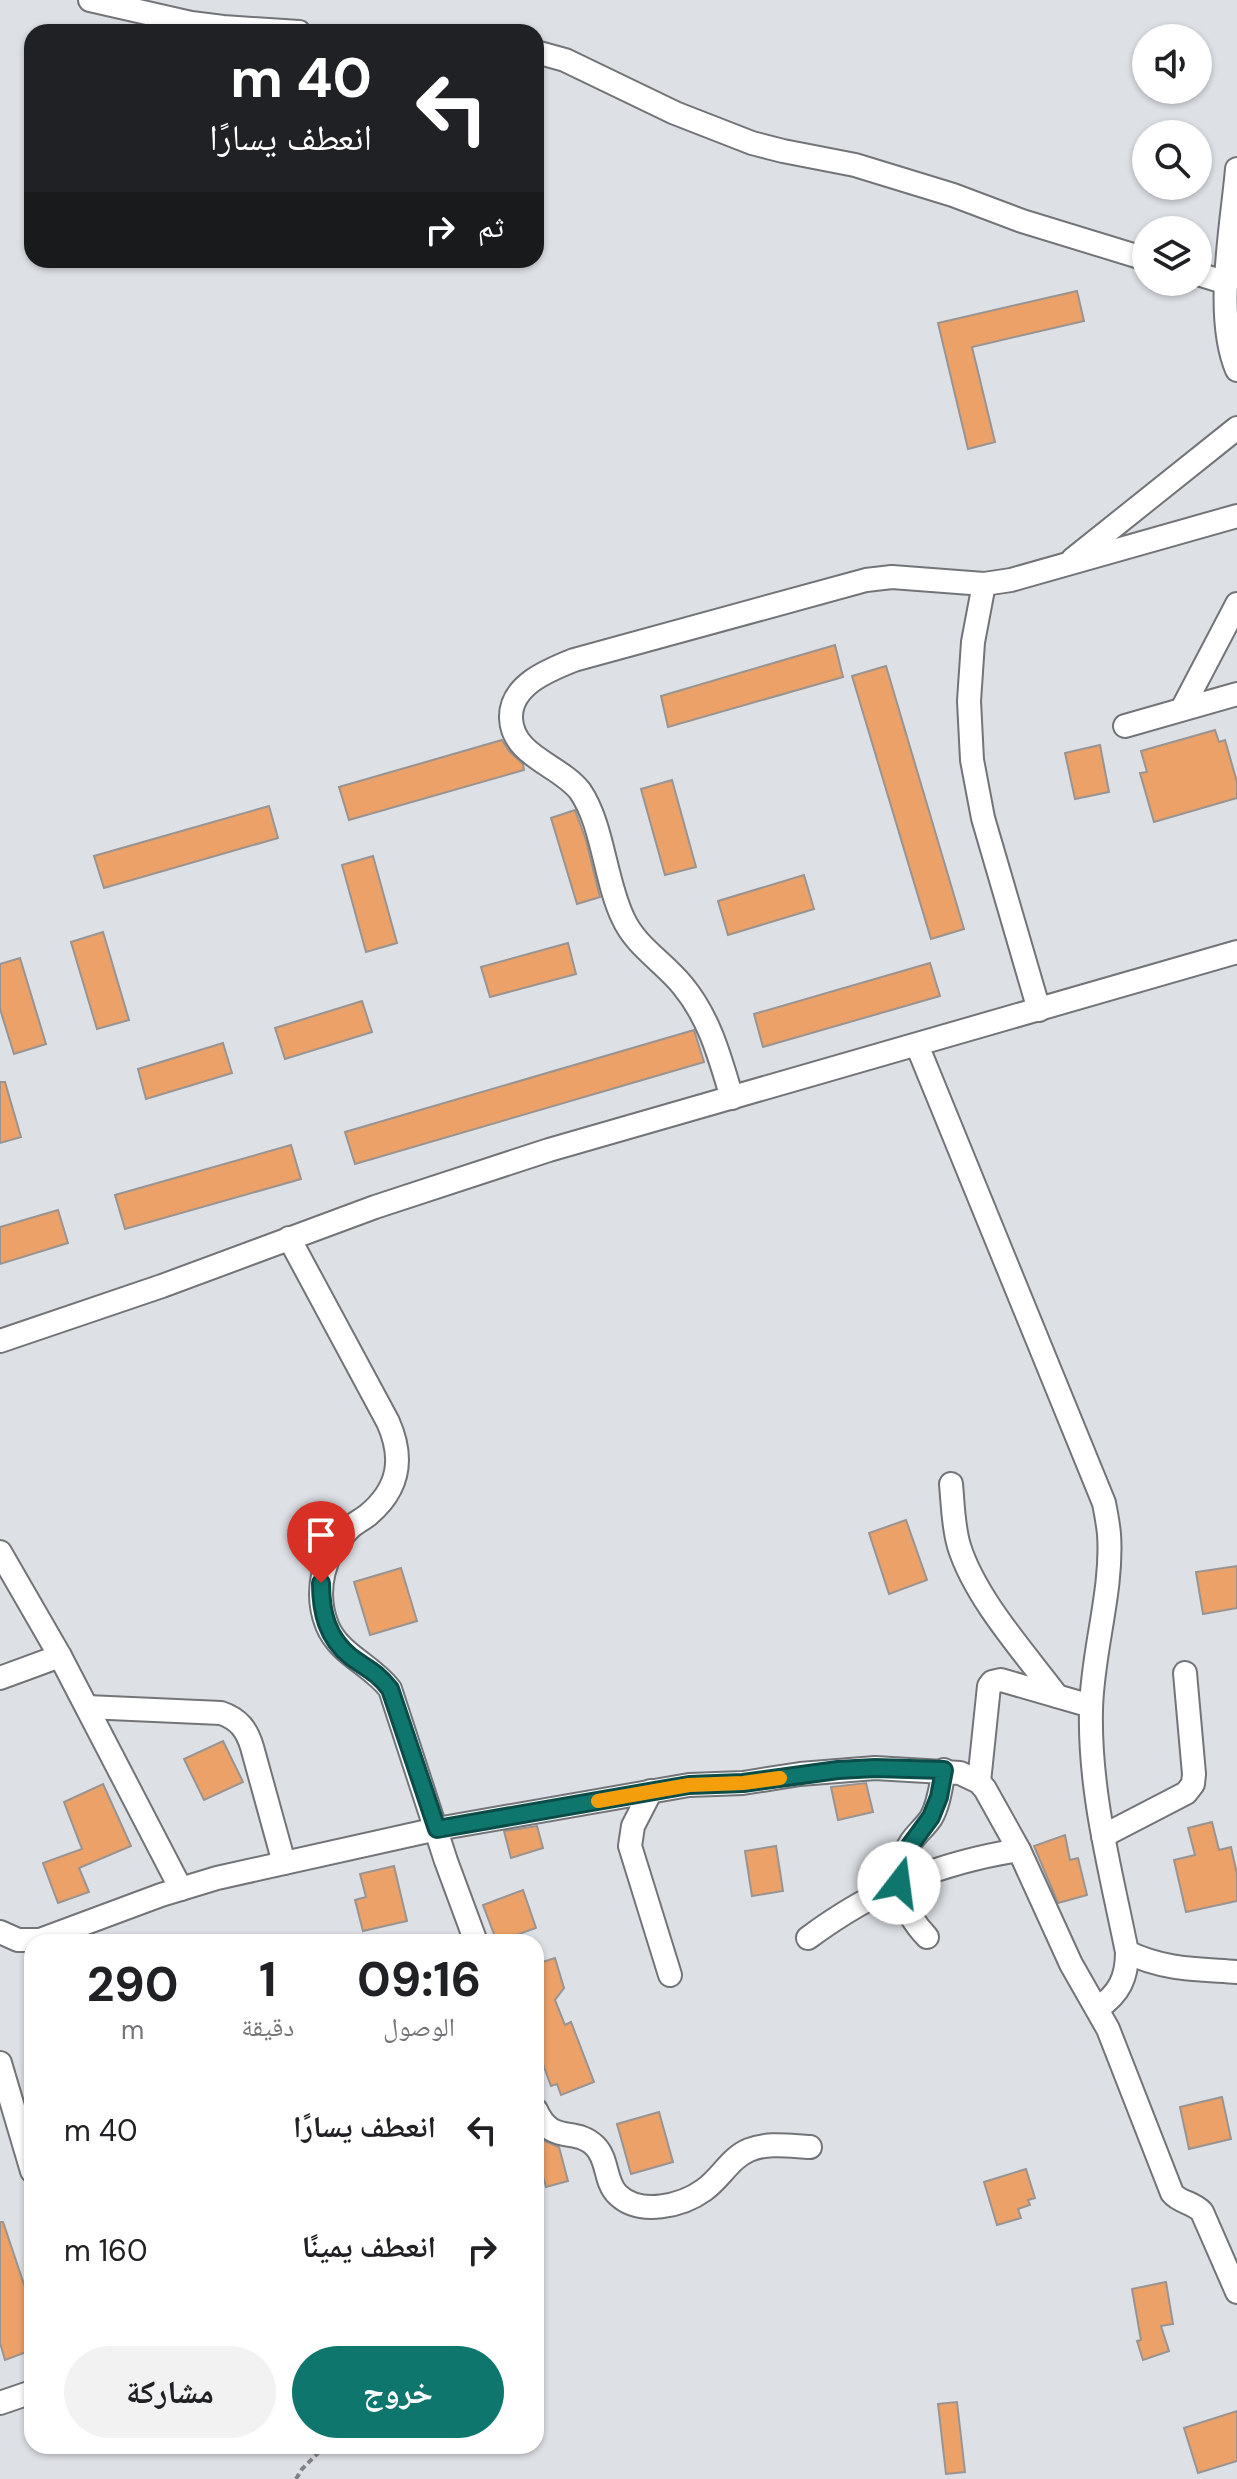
<!DOCTYPE html>
<html lang="ar">
<meta charset="utf-8">
<style>
body{margin:0;font-family:"DM Sans","Noto Naskh Arabic",sans-serif;background:#f2f2f2;color:#202124;direction:rtl;height:100vh;display:flex;flex-direction:column;font-size:30px;white-space:nowrap}
*{box-sizing:border-box;margin:0}
p{font-size:26px;color:#757577}
.icon{flex:none;width:44px;height:44px;fill:none;stroke:currentColor;stroke-width:2;stroke-linecap:round;stroke-linejoin:round}
.map{position:relative;flex:1;overflow:hidden;direction:ltr}
.side{position:absolute;left:24px;top:1934px;width:520px;height:520px;display:flex;flex-direction:column;background:#fff;border-radius:24px;box-shadow:0 2px 6px #0004;direction:rtl}
.side>*{flex:none}
.banner{position:absolute;left:24px;top:24px;width:520px;height:244px;border-radius:24px;box-shadow:0 2px 6px #0004;direction:rtl;background:#202124;color:#fff;overflow:hidden}
.fabs{position:absolute;left:1132px;top:24px;display:grid;gap:16px}
.fabs a{display:grid;place-items:center;width:80px;height:80px;border-radius:50%;background:#fff;box-shadow:0 2px 6px #0004;font-size:40px}
.pin{position:absolute;display:grid;place-items:center;width:68px;height:68px;color:#fff;margin:-82px -34px;border-radius:50% 50% 50% 0;rotate:-45deg;box-shadow:0 0 8px #0007}
.pin .icon{rotate:45deg}
.me{position:absolute;width:88px;margin:-44px;rotate:15deg;stroke-linejoin:round;filter:drop-shadow(0 0 6px #0008)}
.turn{display:flex;align-items:center;gap:28px;height:168px;padding:0 40px;font-size:36px}
.turn .icon{width:104px;height:104px;stroke-width:2.5}
.turn b{display:block;font-size:56px;line-height:68px}
.then{display:flex;align-items:center;height:76px;padding:0 40px;background:#0003;gap:16px;font-size:30px}
.eta{display:flex;justify-content:space-evenly;align-items:center;height:136px;text-align:center}
.eta b{font-size:48px;font-weight:700;line-height:56px}
.button{display:flex;gap:16px;margin-top:auto;padding:16px 40px}
.button a{flex:1;height:92px;border-radius:48px;background:#0f766e;color:#fff;font-size:32px;font-weight:700;line-height:92px;text-align:center}
.button a+a{background:#f2f2f2;color:#202124}
ul{padding:0;list-style:none}
li{display:flex;align-items:center;gap:24px;height:120px;padding:0 40px}
li div{flex:1}
li b{display:block;font-size:30px}
li em{font-style:normal}
.map>svg:first-child{display:block}
</style>
<div class="map">
<svg width="1237" height="2479" viewBox="0 0 1237 2479">
<rect width="100%" height="100%" fill="#dde0e5"/>
<!-- building -->
<g fill="#eca168" stroke="#999491" stroke-width="2">
<path d="M1077 291 1084 321 972 347 995 442 968 449 938 323Z"/>
<path d="M835 645 843 677 668 727 661 696Z"/>
<path d="M886 666 964 929 931 939 852 676Z"/>
<path d="M1215 730 1219 742 1225 740 1237 782V798L1154 822 1140 773 1147 772 1141 751Z"/>
<path d="M502 740 509 751 523 764 524 770 349 820 339 787Z"/>
<path d="M1100 745 1109 792 1075 799 1065 753Z"/>
<path d="M672 780 696 867 665 875 641 789Z"/>
<path d="M269 806 278 838 104 888 94 856Z"/>
<path d="M575 810 586 840 600 897 577 904 551 818Z"/>
<path d="M373 856 397 943 366 952 342 865Z"/>
<path d="M804 875 814 909 728 935 718 901Z"/>
<path d="M103 932 129 1020 97 1029 71 942Z"/>
<path d="M568 943 576 974 490 997 481 967Z"/>
<path d="M20 958 46 1044 14 1054 0 1009V964Z"/>
<path d="M930 963 940 996 763 1047 754 1014Z"/>
<path d="M362 1001 372 1032 285 1059 275 1028Z"/>
<path d="M694 1030 704 1062 355 1164 345 1132Z"/>
<path d="M223 1043 232 1073 146 1099 138 1069Z"/>
<path d="M0 1082H5L21 1137 0 1143Z"/>
<path d="M291 1145 301 1179 125 1229 115 1195Z"/>
<path d="M58 1210 68 1243 0 1264V1227Z"/>
<path d="M906 1520 927 1580 889 1594 869 1533Z"/>
<path d="M1237 1566V1608L1203 1614 1196 1572Z"/>
<path d="M401 1568 417 1621 370 1635 354 1582Z"/>
<path d="M223 1741 243 1782 204 1800 184 1759Z"/>
<path d="M866 1783 873 1812 838 1820 831 1787Z"/>
<path d="M103 1784 131 1846 79 1868 89 1892 58 1903 43 1863 82 1849 64 1802Z"/>
<path d="M1212 1822 1219 1850 1231 1847 1237 1874V1901L1186 1912 1174 1860 1195 1855 1188 1828Z"/>
<path d="M537 1826 543 1848 511 1858 504 1831Z"/>
<path d="M1065 1835 1070 1860 1078 1858 1087 1895 1058 1903 1034 1846Z"/>
<path d="M776 1846 783 1891 752 1896 745 1851Z"/>
<path d="M394 1866 407 1921 363 1931 355 1900 366 1897 360 1874Z"/>
<path d="M523 1890 536 1928 497 1942 483 1905Z"/>
<path d="M555 1958 564 1988 555 2000 565 2025 571 2022 594 2082 561 2095 557 2084 551 2086 536 2045V1964Z"/>
<path d="M1222 2097 1231 2139 1189 2149 1180 2107Z"/>
<path d="M659 2112 673 2162 631 2174 617 2124Z"/>
<path d="M542 2140 559 2147 568 2181 546 2187 543 2176 536 2178V2141Z"/>
<path d="M1026 2169 1035 2198 1028 2200 1030 2205 1018 2209 1021 2218 997 2225 984 2182Z"/>
<path d="M0 2222H3L32 2308V2350L5 2360 0 2343Z"/>
<path d="M1166 2282 1173 2324 1161 2326 1169 2351 1143 2360 1137 2341 1141 2340 1132 2289Z"/>
<path d="M957 2402 965 2472 946 2474 938 2404Z"/>
<path d="M1237 2411V2461L1198 2473 1184 2428Z"/>
</g>
<g fill="none" stroke-linecap="round" stroke-linejoin="round">
<defs>
<g id="minor">
<path d="M90 0 191 23 223 27 299 32"/>
<path d="M536 52 565 60 675 113 752 143 783 151 855 165 953 195 1022 221 1146 259"/>
<path d="M1237 169C1232 227 1214 316 1237 370"/>
<path d="M1198 274 1227 283"/>
<path d="M1073 559 1237 428"/>
<path d="M984 584 973 642 969 701 972 760 983 818 1039 1010"/>
<path d="M1182 709 1237 604"/>
<path d="M1125 726 1237 694"/>
<path d="M917 1045 1104 1503C1106 1513 1108 1524 1109 1534 1113 1591 1092 1652 1091 1710 1089 1792 1111 1872 1127 1952 1127 1978 1119 1994 1098 2008"/>
<path d="M732 1098C720 1058 710 1019 683 986 664 962 636 947 623 918 605 881 603 824 580 791 560 765 512 756 511 718 510 685 549 670 574 660L866 580 892 577 984 584 1011 580 1237 516"/>
<path d="M289 1238 388 1422C404 1458 400 1488 368 1515 362 1520 354 1523 349 1529 323 1553 314 1592 327 1625 339 1655 371 1664 390 1689L446 1861 476 1942"/>
<path d="M0 1341 162 1286 375 1207 549 1150 1237 952"/>
<path d="M951 1484C953 1505 953 1526 959 1546 975 1598 1024 1652 1057 1696"/>
<path d="M0 1552 60 1656 181 1889"/>
<path d="M0 1678 60 1656"/>
<path d="M87 1707 221 1713C239 1719 247 1730 252 1747L284 1863"/>
<path d="M979 1782 989 1686 992 1682 1001 1680 1091 1706"/>
<path d="M651 1791 633 1826 630 1846 670 1975"/>
<path d="M1103 1836 1186 1793 1193 1784 1194 1774 1185 1673"/>
<path d="M0 1932 18 1940H40L161 1895 217 1878 437 1829 689 1785 743 1783 800 1774 875 1768 960 1773 979 1782 985 1789 1019 1850 1071 1964 1108 2029 1172 2193C1180 2203 1193 2202 1202 2212L1237 2292"/>
<path d="M927 1937C902 1911 889 1874 911 1842 917 1833 925 1827 931 1818 939 1804 941 1786 944 1770"/>
<path d="M808 1938C874 1889 938 1863 1019 1850"/>
<path d="M1127 1952C1164 1970 1197 1969 1237 1972"/>
<path d="M0 2063 32 2171"/>
<path d="M536 2110C552 2146 575 2126 595 2146 609 2160 604 2182 618 2195 640 2216 682 2206 704 2190 721 2178 730 2158 749 2150 768 2142 790 2146 810 2147"/>
<path d="M0 2403 32 2392"/>
</g>
</defs>
<!-- minor casing -->
<use href="#minor" stroke="#727478" stroke-width="26"/>
<!-- path -->
<path stroke="#818387" stroke-width="4" stroke-dasharray="6 4" stroke-linecap="butt" d="M296 2479 302 2469 325 2446"/>
<!-- minor -->
<use href="#minor" stroke="#fff" stroke-width="22"/>
</g>
<g fill="none" stroke-linecap="round" stroke-linejoin="round">
<defs>
<path id="route" d="M321 1583C321 1612 327 1638 351 1657 367 1669 376 1671 390 1689L437 1829 689 1785 743 1783 838 1770 875 1768 944 1770 939 1797 931 1817 906 1851 899 1883"/>
</defs>
<!-- route casing -->
<use href="#route" stroke="#0a4d48" stroke-width="20"/>
<!-- route -->
<use href="#route" stroke="#0f766e" stroke-width="14"/>
<!-- slow -->
<path stroke="#f59e0b" stroke-width="14" d="M598 1801 689 1785 743 1783 780 1778"/>
</g>
</svg>
<div class="fabs">
<a><svg class="icon" aria-label="sound" viewBox="0 0 24 24"><path d="M4 9h4l5-4v14l-5-4H4zM17 9q2 3 0 6"/></svg></a>
<a><svg class="icon" aria-label="search" viewBox="0 0 24 24"><circle cx="10" cy="10" r="6"/><path d="M15 15l6 6"/></svg></a>
<a><svg class="icon" aria-label="layers" viewBox="0 0 24 24"><path d="M12 4l9 5-9 5-9-5zM3 14l9 5 9-5"/></svg></a>
</div>
<div class="pin" style="left:321px;top:1583px;background:#d93025"><svg class="icon" aria-label="arrive" viewBox="0 0 24 24"><path d="M6 21V4h12l-3 4 3 4H6"/></svg></div>
<svg class="me" style="left:899px;top:1883px" viewBox="-20 -20 40 40"><circle r="19" fill="#fff"/><path d="M0-13L10 11 0 6-10 11z" fill="#0f766e"/></svg>
<div class="banner">
<div class="turn"><svg class="icon" aria-label="left" viewBox="0 0 24 24"><path d="M17 20v-9H6M10 6l-5 5 5 5"/></svg><div><b>40 m</b>انعطف يسارًا</div></div>
<div class="then">ثم<svg class="icon" aria-label="right" viewBox="0 0 24 24"><path d="M7 20v-9h11M14 6l5 5-5 5"/></svg></div>
</div>
<section class="side">
<div class="eta">
<div><b>09:16</b><p>الوصول</p></div>
<div><b>1</b><p>دقيقة</p></div>
<div><b>290</b><p>m</p></div>
</div>
<ul>
<li><svg class="icon" aria-label="left" viewBox="0 0 24 24"><path d="M17 20v-9H6M10 6l-5 5 5 5"/></svg><div><b>انعطف يسارًا</b></div><em>40 m</em></li>
<li><svg class="icon" aria-label="right" viewBox="0 0 24 24"><path d="M7 20v-9h11M14 6l5 5-5 5"/></svg><div><b>انعطف يمينًا</b></div><em>160 m</em></li>
</ul>
<div class="button"><a>خروج</a><a>مشاركة</a></div>
</section>
</div>
